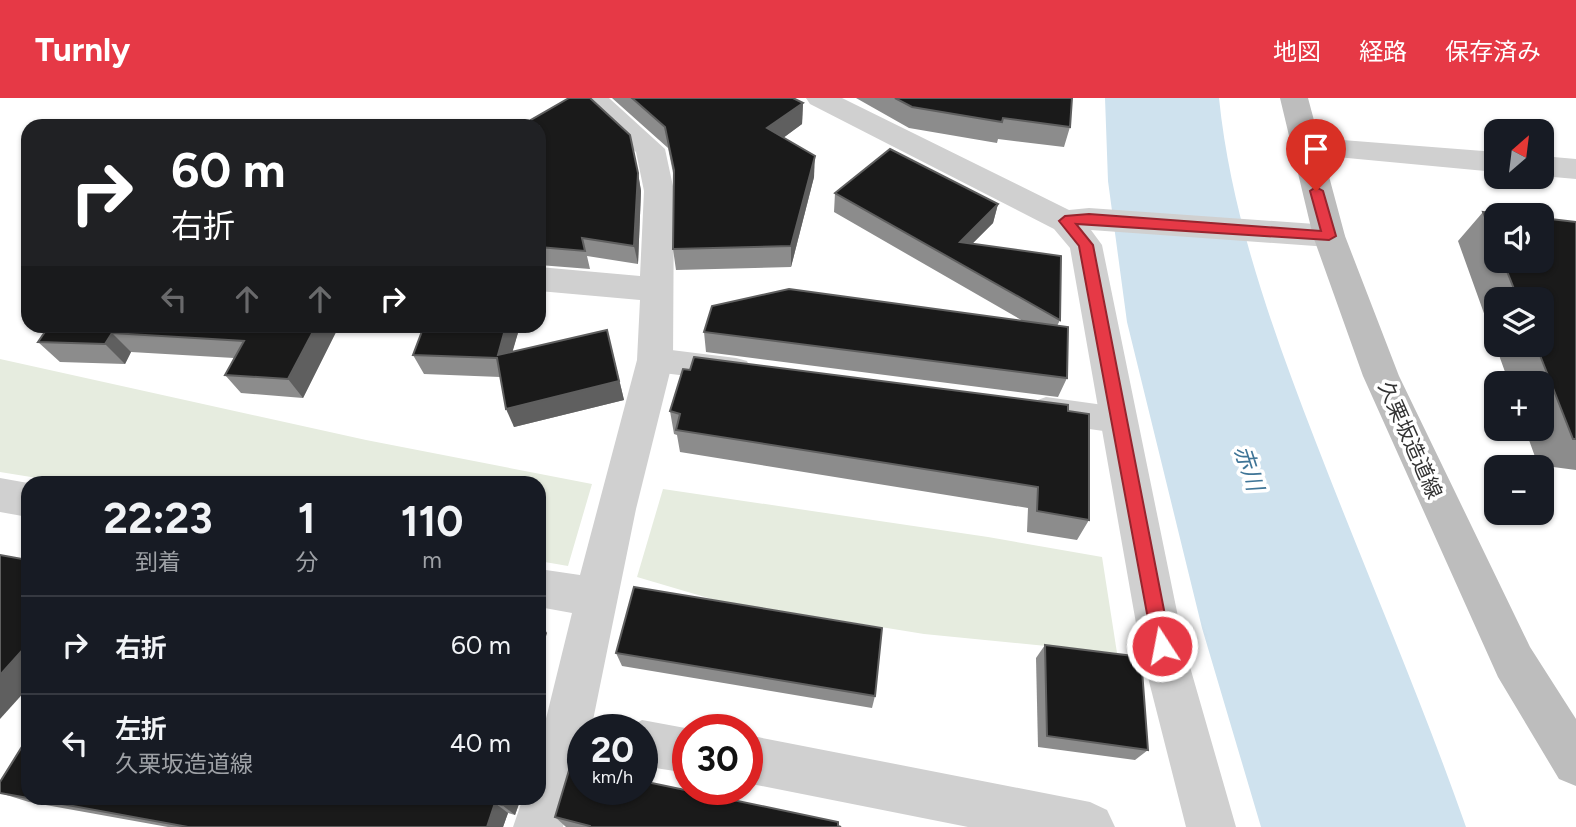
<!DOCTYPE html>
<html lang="ja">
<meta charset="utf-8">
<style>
body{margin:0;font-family:Figtree,"Noto Sans JP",sans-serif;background:#20242c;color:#f1f3f6;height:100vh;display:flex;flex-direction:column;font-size:26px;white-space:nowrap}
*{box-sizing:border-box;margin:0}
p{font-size:23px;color:#9ea1a6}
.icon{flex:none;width:38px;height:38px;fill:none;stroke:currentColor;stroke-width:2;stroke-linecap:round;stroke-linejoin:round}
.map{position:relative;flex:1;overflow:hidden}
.drawer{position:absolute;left:21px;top:378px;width:525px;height:329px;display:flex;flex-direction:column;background:#171b24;border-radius:21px;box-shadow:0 2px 5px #0004}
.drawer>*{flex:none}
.guide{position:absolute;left:21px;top:21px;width:525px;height:214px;border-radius:21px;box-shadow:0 2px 5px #0004;background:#202124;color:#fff;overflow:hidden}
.needle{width:46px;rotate:28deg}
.buttons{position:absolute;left:1484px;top:21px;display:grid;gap:14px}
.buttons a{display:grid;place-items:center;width:70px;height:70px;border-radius:14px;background:#171b24;box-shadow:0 2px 5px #0004;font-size:35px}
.speed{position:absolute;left:567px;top:616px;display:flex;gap:14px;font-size:35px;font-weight:700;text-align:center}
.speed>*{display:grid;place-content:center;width:91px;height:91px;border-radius:50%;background:#171b24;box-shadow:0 2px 5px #0004;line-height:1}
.speed small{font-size:18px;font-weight:400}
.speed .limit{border:10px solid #d22;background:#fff;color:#111}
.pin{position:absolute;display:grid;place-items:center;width:60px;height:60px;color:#fff;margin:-72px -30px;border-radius:50% 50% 50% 0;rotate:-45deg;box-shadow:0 0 7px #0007}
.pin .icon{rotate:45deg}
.me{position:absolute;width:77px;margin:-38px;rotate:349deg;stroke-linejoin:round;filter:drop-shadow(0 0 5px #0008)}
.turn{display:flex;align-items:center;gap:24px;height:147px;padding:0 35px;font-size:32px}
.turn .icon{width:91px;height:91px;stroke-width:2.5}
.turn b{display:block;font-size:49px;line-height:60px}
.lanes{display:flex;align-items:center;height:66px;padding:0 35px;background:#0003;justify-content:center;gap:35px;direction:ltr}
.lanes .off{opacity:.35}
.eta{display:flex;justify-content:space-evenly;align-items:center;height:119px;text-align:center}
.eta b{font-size:42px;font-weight:700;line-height:49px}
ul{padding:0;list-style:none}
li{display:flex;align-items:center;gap:21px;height:98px;padding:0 35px;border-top:2px solid #363941}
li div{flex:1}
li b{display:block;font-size:26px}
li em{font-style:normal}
header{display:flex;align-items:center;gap:42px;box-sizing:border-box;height:98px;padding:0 35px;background:#e63946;color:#fff}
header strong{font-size:33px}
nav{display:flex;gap:38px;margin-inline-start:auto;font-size:24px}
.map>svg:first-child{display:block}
</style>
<header>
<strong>Turnly</strong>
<nav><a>地図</a><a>経路</a><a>保存済み</a></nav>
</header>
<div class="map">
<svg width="1576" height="729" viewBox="0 0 1576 729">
<rect width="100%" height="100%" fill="#fff"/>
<!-- green -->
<g fill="#e6ecdf">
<path d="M0 261 366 342 592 386 568 468 539 463V385H68L0 374Z"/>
<path d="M663 391 988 439 1102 459 1117 555 924 536 715 502 637 479Z"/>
</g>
<!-- water -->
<path fill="#cfe2ee" d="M1105 0H1219C1231 118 1273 233 1315 342 1365 472 1420 598 1466 729H1261L1202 530 1127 224 1108 83Z"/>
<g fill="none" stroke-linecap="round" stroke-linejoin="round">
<!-- service -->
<g fill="#d0d0d0" fill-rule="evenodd">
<path d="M655 250 736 260 747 263 751 272 747 281 736 284 655 274 644 270 640 262 644 254Z"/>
<path d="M1046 299 1118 309 1129 313 1134 322 1129 331 1118 335 1046 325 1035 321 1030 312 1035 303Z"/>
</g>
<!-- minor -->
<g fill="#d0d0d0" fill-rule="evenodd">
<path d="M578 0H609L665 51 674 93 673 262 636 411 591 632H583V660L563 729H513L523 700H539V649L572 515 539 509V471L580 477 637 262 640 202 539 193V169L640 178 644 93 636 54Z"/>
<path d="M806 0H842L1069 112 1089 110 1329 127 1340 130 1345 138 1340 146 1329 149 1091 132 1102 147 1184 548 1236 729H1186L1140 548 1070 150 1054 131 810 6Z"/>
<path d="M1304 39 1496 54V74L1294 55 1289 48 1294 41Z"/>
<path d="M1542 58 1576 61V81L1542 78Z"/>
<path d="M0 380 28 385V419L0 414Z"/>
<path d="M642 622 696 632H688V675L642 668V632H624Z"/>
<path d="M747 637 1090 704 1107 712 1115 729H968L747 685Z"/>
</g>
<!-- secondary -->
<path fill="#bdbdbd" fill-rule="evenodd" d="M1280 0H1308L1345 138 1399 278 1530 549 1576 621V688L1559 681 1498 579 1363 278 1313 138Z"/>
</g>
<!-- wall -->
<g fill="#8c8c8c" fill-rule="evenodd">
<path d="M612 0H793L803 5 802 26 783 40 814 79 791 169 676 172 673 151 674 80 668 50Z"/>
<path d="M856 0H1072L1070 29 1064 49 998 41 997 45 909 30Z"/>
<path d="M539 28 638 75 641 93 638 166 587 158 590 171 539 167Z"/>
<path d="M835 95 998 106 993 125 973 145 1060 222 1057 228 1067 280 1058 299 706 254 704 234 1023 223 834 114Z"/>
<path d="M1483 114 1496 117V163H1542L1576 124V372L1538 367 1525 331H1542V285H1509L1458 143ZM1496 201H1542V247H1496Z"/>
<path d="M49 228H339L303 300 241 295 225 277 234 260 131 254 125 266 60 264 38 244Z"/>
<path d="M424 228H520L512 254 612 252 624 302 514 329 500 279 424 276 413 257Z"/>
<path d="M670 313H1068L1089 422 1077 442 1027 434 1028 410 680 354 677 337 674 336Z"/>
<path d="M1045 547 1148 652 1135 662 1038 649 1036 560Z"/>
<path d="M616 555 875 598 872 610 622 568Z"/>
<path d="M0 684 28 700H521L515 717 508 715 503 729H168L29 704 0 695Z"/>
<path d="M583 691 838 728 841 729H566L555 719Z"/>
</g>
<!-- shaded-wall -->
<g fill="#5f5f5f">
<path d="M803 5 802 26 768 51 767 30Z"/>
<path d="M815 58 814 79 791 169V148Z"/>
<path d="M638 75 641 93 638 166 634 148Z"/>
<path d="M998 106 993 125 956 162 960 144Z"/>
<path d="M316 228H339L303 300 288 281Z"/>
<path d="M506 228H520L506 276 498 257Z"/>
<path d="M112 235 131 254 125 266 105 246Z"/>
<path d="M612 252 624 302 514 329 506 311Z"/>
<path d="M539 521 547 535 539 560Z"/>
<path d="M28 546V590L0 621V577Z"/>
<path d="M505 700H521L515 717 502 707Z"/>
<path d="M495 705 508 715 503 729H487Z"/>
</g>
<!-- building -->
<g fill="#1a1a1a" stroke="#5f5f5f" stroke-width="2">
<path d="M569 0H590L630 37 638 75 634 148 582 140 585 153 539 149V28H530L531 22Z"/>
<path d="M632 0H793L803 5 767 30 815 58 791 148 673 151 674 72 665 29Z"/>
<path d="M895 0H1072L1070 29 1003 20 1002 24 912 9Z"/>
<path d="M890 51 998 106 960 144 1061 158 1060 222 835 95Z"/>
<path d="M1483 114 1518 117H1496V146Z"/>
<path d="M1542 120 1576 124V341H1573L1536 247H1542V201H1518L1503 163H1542Z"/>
<path d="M789 191 1068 229 1067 280 704 234 712 208Z"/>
<path d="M49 228H316L288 281 225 277 244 243 112 235 105 246 38 244Z"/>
<path d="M424 228H506L498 257 607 232 619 283 506 311 497 260 413 257Z"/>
<path d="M694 259 1068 307V313L1089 316V422L1037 413 1038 389 676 332 680 316 670 313 683 271 690 272Z"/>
<path d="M0 457 28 462V546L0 577Z"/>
<path d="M634 489 882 530 875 598 616 555Z"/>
<path d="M1045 547 1141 559 1148 652 1047 638Z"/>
<path d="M28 639V700L0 695V684Z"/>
<path d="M576 649 583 650V691H642V683L838 724V728L841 729H590V728L555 719Z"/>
<path d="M29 700H505L502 707 495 705 487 729H188Z"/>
</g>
<!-- route -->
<path fill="#e63946" stroke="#96252e" stroke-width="2" d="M1316 89 1323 93 1336 138 1329 142 1076 126 1093 147 1171 548 1169 554 1162 556 1156 554 1153 548 1079 148 1059 123 1065 118 1089 116 1321 133 1310 93Z"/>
<g text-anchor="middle" stroke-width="7" stroke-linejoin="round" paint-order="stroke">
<!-- street labels -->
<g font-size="21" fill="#333" stroke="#fff">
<text transform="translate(1410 342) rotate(66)" y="7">久栗坂造道線</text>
</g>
<!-- water labels -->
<g font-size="23" font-style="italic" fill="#3f7597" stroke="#fff">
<text transform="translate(1249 370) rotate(72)" y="8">赤川</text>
</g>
</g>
</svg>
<div class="buttons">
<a><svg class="needle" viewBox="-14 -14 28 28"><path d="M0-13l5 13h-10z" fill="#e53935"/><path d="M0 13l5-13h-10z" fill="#9ea1a6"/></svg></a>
<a><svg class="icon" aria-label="sound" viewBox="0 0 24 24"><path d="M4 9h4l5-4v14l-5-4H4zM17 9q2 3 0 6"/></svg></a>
<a><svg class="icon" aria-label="layers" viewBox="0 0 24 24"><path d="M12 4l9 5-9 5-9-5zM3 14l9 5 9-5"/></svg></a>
<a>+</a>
<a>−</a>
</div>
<div class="speed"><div>20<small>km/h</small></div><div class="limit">30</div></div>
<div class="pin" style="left:1316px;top:93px;background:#d93025"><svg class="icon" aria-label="arrive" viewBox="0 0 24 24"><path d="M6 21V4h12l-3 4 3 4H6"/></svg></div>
<svg class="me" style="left:1162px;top:548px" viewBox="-20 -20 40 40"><circle r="17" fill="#e63946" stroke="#fff" stroke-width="3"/><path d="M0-11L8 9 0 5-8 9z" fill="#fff"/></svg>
<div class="guide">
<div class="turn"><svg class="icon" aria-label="right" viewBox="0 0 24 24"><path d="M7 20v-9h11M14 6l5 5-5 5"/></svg><div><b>60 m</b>右折</div></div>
<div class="lanes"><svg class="icon off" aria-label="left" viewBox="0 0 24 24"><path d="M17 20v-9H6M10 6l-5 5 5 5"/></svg><svg class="icon off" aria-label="ahead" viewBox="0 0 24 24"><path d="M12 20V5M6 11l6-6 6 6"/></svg><svg class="icon off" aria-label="ahead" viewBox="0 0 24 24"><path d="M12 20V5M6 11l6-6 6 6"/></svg><svg class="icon" aria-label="right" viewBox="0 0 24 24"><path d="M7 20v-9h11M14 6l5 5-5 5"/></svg></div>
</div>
<section class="drawer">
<div class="eta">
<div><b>22:23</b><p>到着</p></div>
<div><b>1</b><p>分</p></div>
<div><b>110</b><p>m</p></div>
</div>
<ul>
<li><svg class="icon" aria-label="right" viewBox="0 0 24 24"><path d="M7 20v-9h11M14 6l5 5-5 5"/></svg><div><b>右折</b></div><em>60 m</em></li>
<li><svg class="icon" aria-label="left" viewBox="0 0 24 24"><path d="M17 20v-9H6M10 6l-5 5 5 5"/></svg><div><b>左折</b><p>久栗坂造道線</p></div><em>40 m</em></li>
</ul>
</section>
</div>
